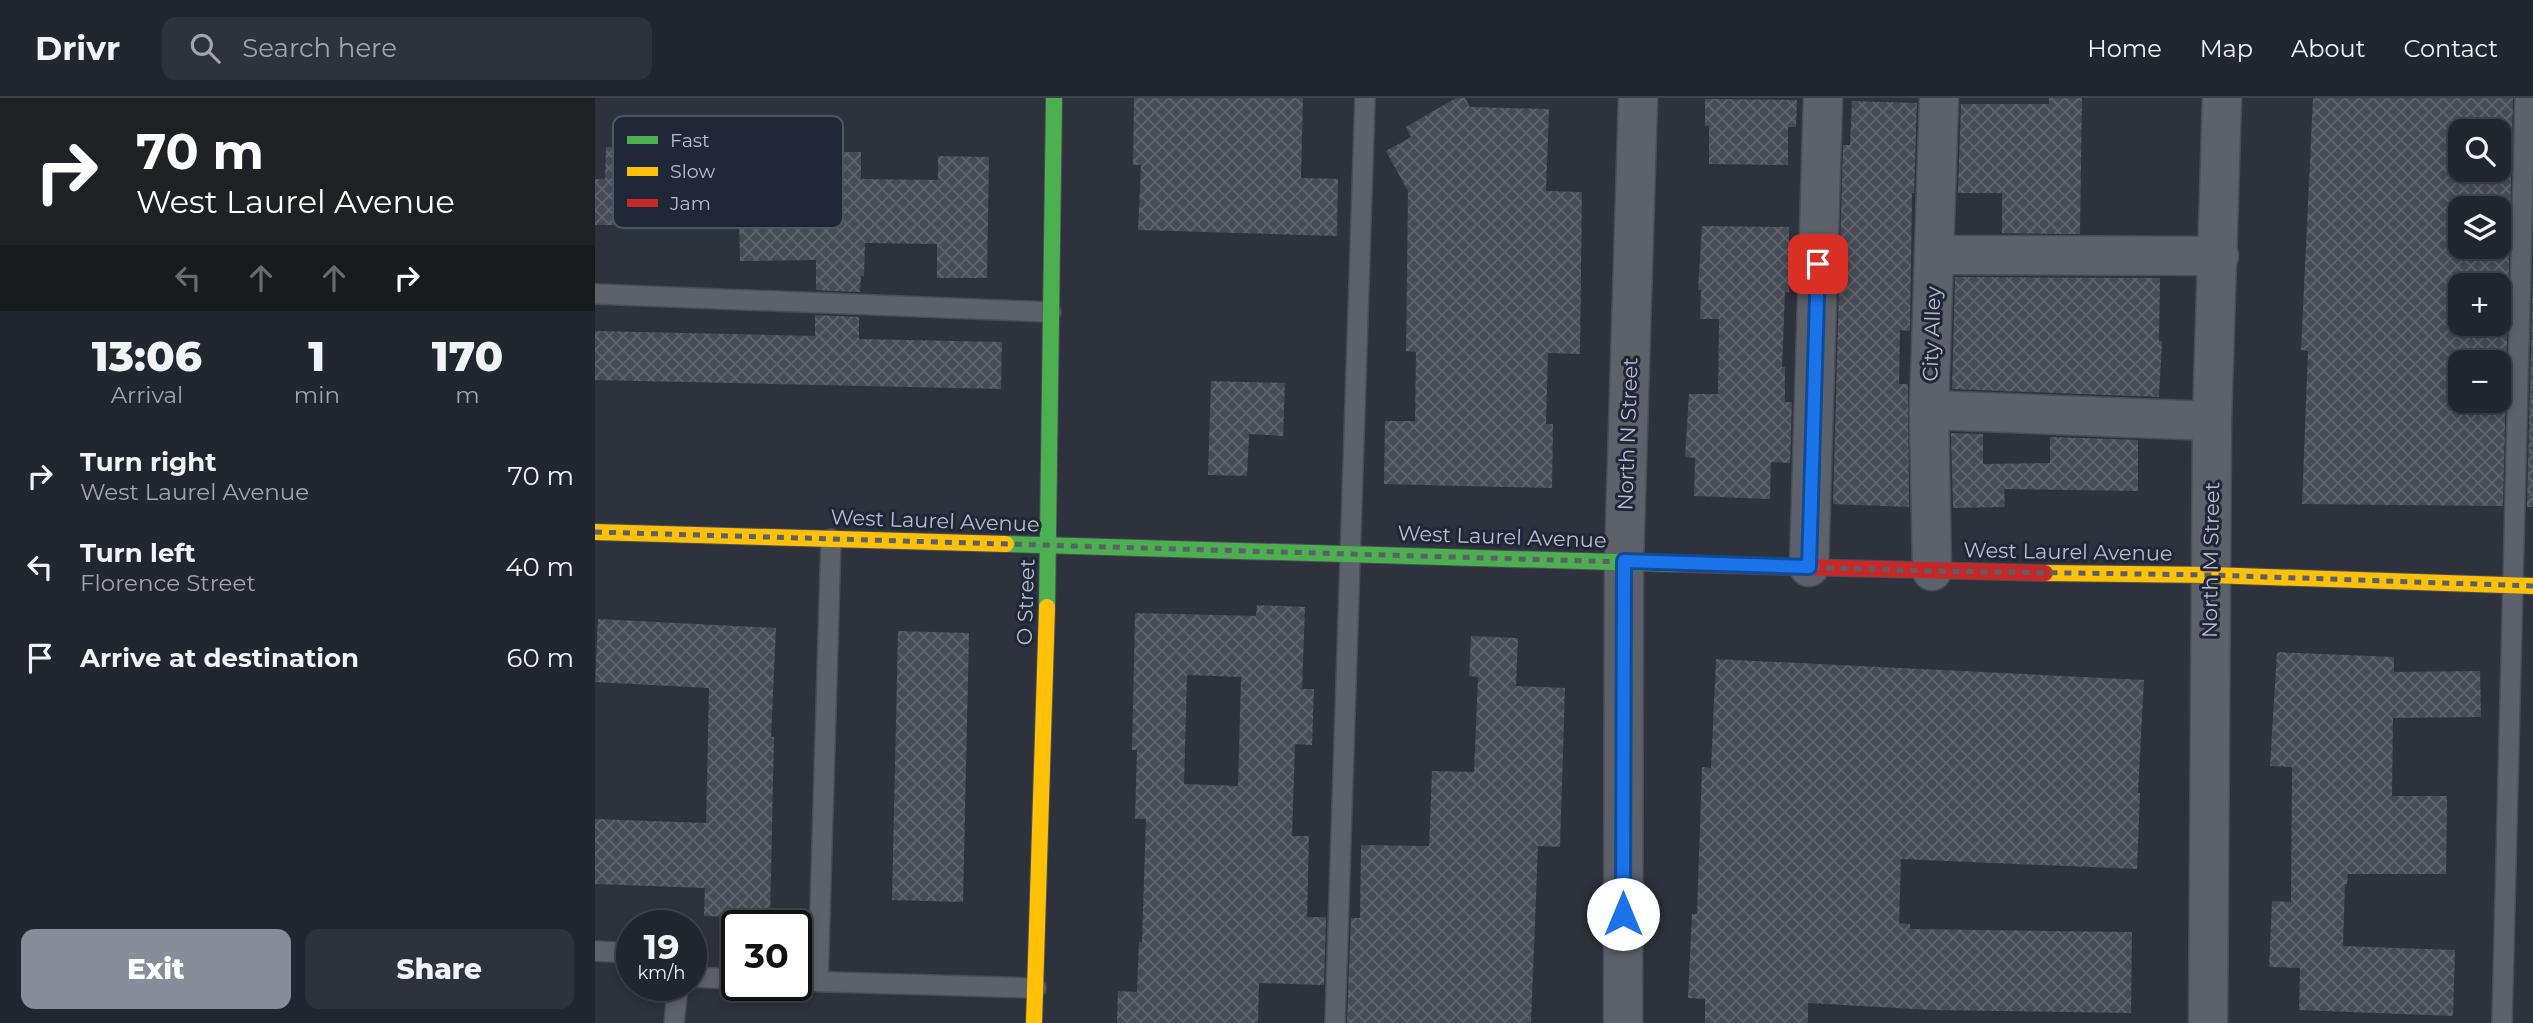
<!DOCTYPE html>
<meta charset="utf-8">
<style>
body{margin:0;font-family:Montserrat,sans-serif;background:#2e323a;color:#f1f3f6;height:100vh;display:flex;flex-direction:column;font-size:26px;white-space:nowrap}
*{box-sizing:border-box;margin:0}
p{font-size:23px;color:#a2a5aa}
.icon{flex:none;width:38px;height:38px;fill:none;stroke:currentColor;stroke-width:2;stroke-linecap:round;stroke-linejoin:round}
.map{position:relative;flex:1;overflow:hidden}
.panel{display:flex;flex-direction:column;background:#22262e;width:595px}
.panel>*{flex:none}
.hud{background:#202124;color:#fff;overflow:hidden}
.controls{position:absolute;left:1853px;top:21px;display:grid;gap:14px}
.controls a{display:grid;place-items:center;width:63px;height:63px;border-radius:14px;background:#22262e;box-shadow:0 4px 10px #0003,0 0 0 2px #3f434a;font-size:35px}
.speed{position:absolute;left:21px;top:812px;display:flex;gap:14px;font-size:35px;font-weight:700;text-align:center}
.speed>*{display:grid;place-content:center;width:91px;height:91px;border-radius:50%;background:#22262e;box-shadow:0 4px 10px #0003,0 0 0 2px #3f434a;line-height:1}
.speed small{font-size:18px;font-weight:400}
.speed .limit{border:4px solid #111;border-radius:10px;background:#fff;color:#111}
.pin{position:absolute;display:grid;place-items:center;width:60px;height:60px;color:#fff;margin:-30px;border-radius:14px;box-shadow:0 4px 10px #0006}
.me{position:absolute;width:77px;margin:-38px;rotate:0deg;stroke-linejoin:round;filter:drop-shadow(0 0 5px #0008)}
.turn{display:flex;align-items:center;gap:24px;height:147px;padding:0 21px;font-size:32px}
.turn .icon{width:91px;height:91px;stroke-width:2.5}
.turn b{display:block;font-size:49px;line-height:60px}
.lanes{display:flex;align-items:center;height:66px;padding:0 21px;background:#0003;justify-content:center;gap:35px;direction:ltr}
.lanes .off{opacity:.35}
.eta{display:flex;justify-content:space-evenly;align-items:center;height:119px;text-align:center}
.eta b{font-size:42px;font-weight:800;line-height:49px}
.action{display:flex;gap:14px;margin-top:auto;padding:14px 21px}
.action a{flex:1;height:80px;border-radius:14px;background:#878d9a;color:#fff;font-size:28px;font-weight:800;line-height:80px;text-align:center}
.action a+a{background:#2e323a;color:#f1f3f6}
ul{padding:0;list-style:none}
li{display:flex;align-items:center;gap:21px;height:91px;padding:0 21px}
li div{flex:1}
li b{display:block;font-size:26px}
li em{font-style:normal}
header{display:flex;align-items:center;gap:42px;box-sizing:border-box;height:98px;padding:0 35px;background:#22262e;border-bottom:2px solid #3f434a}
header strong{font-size:33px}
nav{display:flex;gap:38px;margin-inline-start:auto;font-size:24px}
.search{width:490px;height:63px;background:#2e323a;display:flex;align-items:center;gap:18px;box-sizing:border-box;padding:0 24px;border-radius:14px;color:#a2a5aa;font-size:26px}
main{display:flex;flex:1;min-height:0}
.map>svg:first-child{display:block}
</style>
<header>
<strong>Drivr</strong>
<div class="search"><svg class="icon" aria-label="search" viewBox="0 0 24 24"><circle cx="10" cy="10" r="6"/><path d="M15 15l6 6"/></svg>Search here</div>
<nav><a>Home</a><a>Map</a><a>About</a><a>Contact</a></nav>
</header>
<main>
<section class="panel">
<div class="hud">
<div class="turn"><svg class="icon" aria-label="right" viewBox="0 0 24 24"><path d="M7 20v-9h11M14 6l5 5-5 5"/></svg><div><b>70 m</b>West Laurel Avenue</div></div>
<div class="lanes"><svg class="icon off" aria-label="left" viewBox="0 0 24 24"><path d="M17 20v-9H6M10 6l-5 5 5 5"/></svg><svg class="icon off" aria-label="ahead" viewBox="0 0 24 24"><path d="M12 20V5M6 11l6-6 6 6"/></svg><svg class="icon off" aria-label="ahead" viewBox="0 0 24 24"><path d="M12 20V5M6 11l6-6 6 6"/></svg><svg class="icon" aria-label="right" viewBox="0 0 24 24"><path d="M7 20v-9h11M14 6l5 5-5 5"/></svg></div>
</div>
<div class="eta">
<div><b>13:06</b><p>Arrival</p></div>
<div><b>1</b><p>min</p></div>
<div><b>170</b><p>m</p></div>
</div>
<ul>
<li><svg class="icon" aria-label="right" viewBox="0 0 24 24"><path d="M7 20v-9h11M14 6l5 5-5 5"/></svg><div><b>Turn right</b><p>West Laurel Avenue</p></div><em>70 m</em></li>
<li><svg class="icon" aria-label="left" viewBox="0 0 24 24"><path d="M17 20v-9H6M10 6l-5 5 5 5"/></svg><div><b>Turn left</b><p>Florence Street</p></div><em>40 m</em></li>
<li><svg class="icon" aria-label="arrive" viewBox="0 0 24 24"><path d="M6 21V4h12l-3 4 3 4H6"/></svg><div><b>Arrive at destination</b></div><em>60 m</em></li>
</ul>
<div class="action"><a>Exit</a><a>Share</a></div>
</section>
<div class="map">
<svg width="1938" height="925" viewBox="0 0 1938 925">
<defs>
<pattern id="building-cross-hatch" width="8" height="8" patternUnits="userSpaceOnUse" patternTransform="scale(1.75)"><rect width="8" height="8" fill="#474b55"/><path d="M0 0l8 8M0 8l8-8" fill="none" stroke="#5f636c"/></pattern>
</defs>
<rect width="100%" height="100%" fill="#2d323d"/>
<!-- building -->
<g fill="url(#building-cross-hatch)" fill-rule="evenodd">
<path d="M539 0H708L706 80 743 81 742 138 543 132 546 67H538Z"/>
<path d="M861 0H870L875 9 954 11 951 93 987 94 985 256 953 255 951 326H958L957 390 789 386 790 323H820L821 254 811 253 813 93 791 53 816 39 811 29Z"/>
<path d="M1454 0H1487L1485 136 1407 135V95H1363L1366 6H1454Z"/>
<path d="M1718 0H1918L1908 408 1707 406 1713 253 1706 252ZM1866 33H1904V72H1866ZM1866 110H1904V149H1866ZM1866 187H1904V226H1866ZM1866 264H1904V303H1866Z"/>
<path d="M1110 1 1202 2 1201 29H1193V67L1114 66V28H1110Z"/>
<path d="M1257 3 1322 5 1319 95H1317L1315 233 1305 232 1304 286H1313L1314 409 1238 406 1248 47H1255Z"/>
<path d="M11 49H93V83L186 81V55L266 54V81L343 82V58L394 59 392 180H342V146L270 145 269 178H266L265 194 221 192V162L145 163 144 127H0V81H10Z"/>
<path d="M1107 128 1194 129V194H1190L1187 269H1190V304H1197L1195 365 1176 364 1175 401 1099 398 1100 360 1090 359 1094 296H1123L1124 221H1105L1106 192H1103Z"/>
<path d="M1938 171V409H1932Z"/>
<path d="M1360 179 1565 180 1564 243H1567L1564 299 1357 291Z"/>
<path d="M220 217 264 219V241L407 244 406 291 0 282V233L220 238Z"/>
<path d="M616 283 690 285 688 338 654 336 652 378 613 377Z"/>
<path d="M1356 335 1388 336V366L1455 365V339L1543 342V393L1409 391 1410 409 1358 410Z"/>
<path d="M662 507 710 509 707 591H719L717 647 700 646 697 738H714L712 819H731L729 887 664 885 663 925H522L523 893 542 894 544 844H547L551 721H540L542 652H537L540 515 661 518ZM592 577 646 579 643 688 589 686Z"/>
<path d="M3 521 181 530 176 639H179L175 820 109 818 110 790 0 786V721L111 725 114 590 0 584Z"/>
<path d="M303 533 374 535 368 804 297 802Z"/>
<path d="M876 538 923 540 921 588 970 590 965 749 943 748 936 925H752L756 820H765L766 747 834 748 837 673 879 674 883 579 874 578Z"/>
<path d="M1682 554 1799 559V574L1885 573 1886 619 1798 620 1797 698H1852L1851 776H1753L1752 786H1750L1748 848 1860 852 1858 918 1704 912 1705 870 1674 869 1677 803 1696 804 1697 669 1675 668Z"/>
<path d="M1121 561 1549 582 1543 695H1545L1542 771 1306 761 1304 825 1315 826V831L1537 834 1536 915 1337 912 1213 905V925H1110V901L1093 900 1097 816H1102L1107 669 1116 670Z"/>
</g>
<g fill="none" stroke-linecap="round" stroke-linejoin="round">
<defs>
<g id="lane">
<path d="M0 196 456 214"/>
<path d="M0 853 37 855"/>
<path d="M96 879 142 881"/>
<path d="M201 883 441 890"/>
<path d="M223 883 236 441"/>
<path d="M79 925 83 887"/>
<path d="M740 925 770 0"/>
<path d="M1907 925 1930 0"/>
</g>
<g id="street">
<path d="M1339 157 1624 158"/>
<path d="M1334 312 1617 323"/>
<path d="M1214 469 1228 0"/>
<path d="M1337 473 1334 312 1344 0"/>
<path d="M1028 925 1029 463 1043 0"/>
<path d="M1613 925 1617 323 1627 0"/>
</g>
<g id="fast">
<path d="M411 446 1086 466"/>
<path d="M452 509 459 0"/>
</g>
<g id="slow">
<path d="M0 434 411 446"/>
<path d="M1450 475 1616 477 1938 488"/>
<path d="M439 925 452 509"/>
</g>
<path id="jam" d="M1086 466 1450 475"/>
</defs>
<!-- lane casing -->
<use href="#lane" stroke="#494d55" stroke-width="22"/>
<!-- street casing -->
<use href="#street" stroke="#494d55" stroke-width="41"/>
<!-- fast casing -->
<use href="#fast" stroke="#494d55" stroke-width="18"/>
<!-- slow casing -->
<use href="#slow" stroke="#494d55" stroke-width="18"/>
<!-- jam casing -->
<use href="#jam" stroke="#494d55" stroke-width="18"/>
<!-- lane -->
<use href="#lane" stroke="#5d616a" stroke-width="19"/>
<!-- street -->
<use href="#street" stroke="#5d616a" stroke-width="38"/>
<!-- fast -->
<use href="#fast" stroke="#4caf50" stroke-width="16"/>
<!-- slow -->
<use href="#slow" stroke="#ffc107" stroke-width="16"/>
<!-- jam -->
<use href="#jam" stroke="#c62828" stroke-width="16"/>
<!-- rail -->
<path stroke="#5c6068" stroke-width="5" stroke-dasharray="7 7" stroke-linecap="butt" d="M0 434 1337 473 1616 477 1938 488"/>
</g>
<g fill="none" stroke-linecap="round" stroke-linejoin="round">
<defs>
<path id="route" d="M1028 816 1029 463 1214 469 1223 166"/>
</defs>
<!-- route casing -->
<use href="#route" stroke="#114b97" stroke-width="18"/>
<!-- route -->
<use href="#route" stroke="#1a73e8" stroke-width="12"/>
</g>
<g text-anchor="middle" stroke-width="6" stroke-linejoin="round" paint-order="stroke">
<!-- street labels -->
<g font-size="21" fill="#b8becc" stroke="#202738">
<text transform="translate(1337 236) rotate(-88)" y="7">City Alley</text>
<text transform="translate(1033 336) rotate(-88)" y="7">North N Street</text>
<text transform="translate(340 423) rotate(2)" y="7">West Laurel Avenue</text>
<text transform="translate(907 439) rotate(2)" y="7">West Laurel Avenue</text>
<text transform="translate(1473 454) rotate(1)" y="7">West Laurel Avenue</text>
<text transform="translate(1616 462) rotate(-89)" y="7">North M Street</text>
<text transform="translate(431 504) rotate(-88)" y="7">O Street</text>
</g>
</g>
<!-- legend -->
<rect x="18" y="18" width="230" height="112" rx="10" fill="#202738" stroke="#4e5464" stroke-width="2"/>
<rect x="32" y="38" width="31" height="8" fill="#4caf50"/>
<rect x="32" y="69" width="31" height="9" fill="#ffc107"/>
<rect x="32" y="101" width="31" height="8" fill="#c62828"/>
<g font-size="19" fill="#b8becc">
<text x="75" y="49">Fast</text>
<text x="75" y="80">Slow</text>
<text x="75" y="112">Jam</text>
</g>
</svg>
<div class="controls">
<a><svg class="icon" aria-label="search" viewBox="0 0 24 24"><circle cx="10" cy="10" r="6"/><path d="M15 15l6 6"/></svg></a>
<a><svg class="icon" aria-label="layers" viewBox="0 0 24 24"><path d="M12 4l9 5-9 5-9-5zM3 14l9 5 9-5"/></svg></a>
<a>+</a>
<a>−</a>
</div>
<div class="speed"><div>19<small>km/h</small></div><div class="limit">30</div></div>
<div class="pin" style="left:1223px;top:166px;background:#d93025"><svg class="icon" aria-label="arrive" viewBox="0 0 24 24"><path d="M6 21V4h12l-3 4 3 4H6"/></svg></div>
<svg class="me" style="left:1028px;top:816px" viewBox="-20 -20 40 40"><circle r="19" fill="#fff"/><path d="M0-13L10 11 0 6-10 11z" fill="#1a73e8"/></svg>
</div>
</main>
